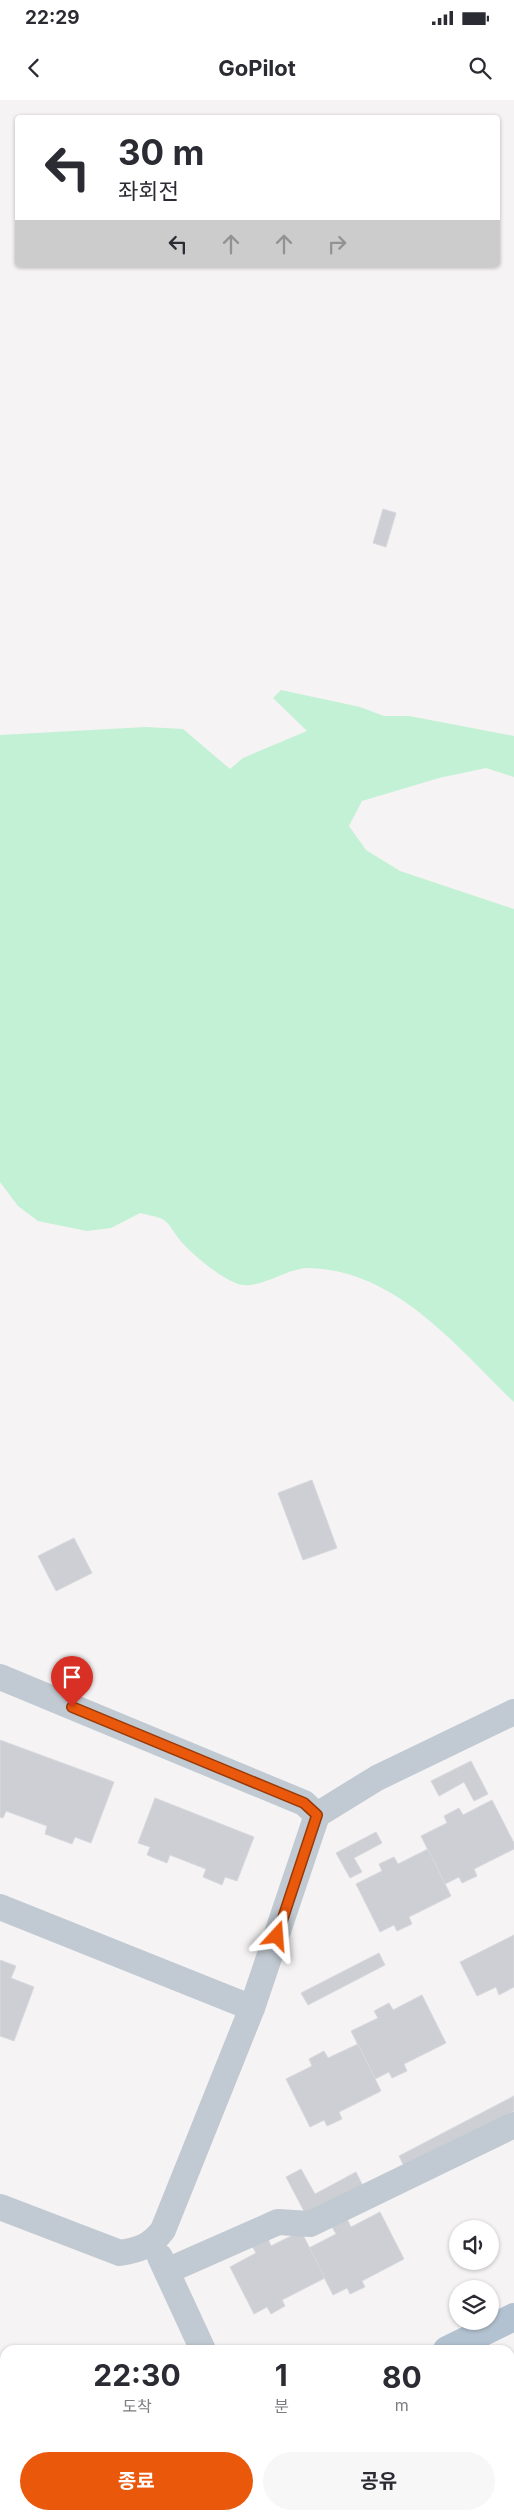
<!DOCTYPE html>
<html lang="ko">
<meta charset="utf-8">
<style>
body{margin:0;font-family:Inter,"Noto Sans KR",sans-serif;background:#f7f7f7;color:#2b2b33;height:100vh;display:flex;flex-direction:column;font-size:19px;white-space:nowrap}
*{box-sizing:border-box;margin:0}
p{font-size:16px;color:#7c7c81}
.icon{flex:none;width:28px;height:28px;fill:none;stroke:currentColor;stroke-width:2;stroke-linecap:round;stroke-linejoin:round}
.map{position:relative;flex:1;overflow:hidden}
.details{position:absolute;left:0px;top:2245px;width:515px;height:175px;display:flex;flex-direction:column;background:#fff;border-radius:15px 15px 0 0;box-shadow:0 1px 4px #0004}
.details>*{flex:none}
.banner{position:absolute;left:15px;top:15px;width:485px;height:152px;border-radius:5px;box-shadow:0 1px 4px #0004;background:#fff;color:#2b2b33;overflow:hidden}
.tools{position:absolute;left:449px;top:2120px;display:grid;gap:10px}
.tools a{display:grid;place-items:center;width:50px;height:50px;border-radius:50%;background:#fff;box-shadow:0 1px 4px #0004;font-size:25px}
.pin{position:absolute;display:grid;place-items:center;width:42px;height:42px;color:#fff;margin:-51px -21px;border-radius:50% 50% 50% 0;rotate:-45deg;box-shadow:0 0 5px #0007}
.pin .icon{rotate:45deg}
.me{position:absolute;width:55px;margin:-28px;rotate:19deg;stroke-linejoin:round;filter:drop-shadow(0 0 4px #0008)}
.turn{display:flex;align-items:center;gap:18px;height:105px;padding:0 20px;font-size:22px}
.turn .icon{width:65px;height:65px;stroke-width:2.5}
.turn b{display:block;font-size:35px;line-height:42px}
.lanes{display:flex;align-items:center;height:48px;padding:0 20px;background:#0003;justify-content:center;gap:25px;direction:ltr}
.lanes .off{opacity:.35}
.eta{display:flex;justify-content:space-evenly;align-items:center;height:85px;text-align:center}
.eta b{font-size:30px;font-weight:700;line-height:35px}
.action{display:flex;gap:10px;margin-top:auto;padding:10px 20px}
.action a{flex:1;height:58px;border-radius:30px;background:#ea580c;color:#fff;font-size:20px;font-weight:700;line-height:58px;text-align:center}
.action a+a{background:#f7f7f7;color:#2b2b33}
.status{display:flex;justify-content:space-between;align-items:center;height:35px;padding:0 25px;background:#fff;direction:ltr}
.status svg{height:14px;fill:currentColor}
header{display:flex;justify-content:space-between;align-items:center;height:65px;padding:0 20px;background:#fff;font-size:22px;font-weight:700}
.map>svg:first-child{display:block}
</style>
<div class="status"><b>22:29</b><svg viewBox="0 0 49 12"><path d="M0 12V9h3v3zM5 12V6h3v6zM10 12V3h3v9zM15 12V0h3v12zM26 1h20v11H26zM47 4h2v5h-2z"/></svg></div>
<header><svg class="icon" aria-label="back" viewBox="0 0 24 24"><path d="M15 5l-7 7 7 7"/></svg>GoPilot<svg class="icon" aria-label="search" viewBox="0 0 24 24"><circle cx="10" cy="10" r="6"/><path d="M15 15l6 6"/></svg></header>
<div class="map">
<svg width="514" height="2420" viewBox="0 0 514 2420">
<rect width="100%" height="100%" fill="#f5f3f3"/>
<!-- green -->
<path fill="#c3f1d5" d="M281 590 360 607 384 616H409L514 636V677L486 668 439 678 362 701 349 726 366 750 400 771 514 809V1302C457 1247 396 1170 309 1168 290 1167 264 1187 243 1185 226 1183 190 1153 179 1139 174 1133 169 1122 162 1119 156 1116 147 1115 140 1113L111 1128 87 1131 38 1121 18 1106 0 1082V635L146 627 183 629 230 669 243 658 307 631 273 598Z"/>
<!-- building -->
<g fill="#cdcfd5" stroke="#d7d9de">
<path d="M383 409 396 413 386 447 373 443Z"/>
<path d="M312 1380 337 1448 303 1460 278 1393Z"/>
<path d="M74 1438 92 1473 56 1491 38 1456Z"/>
<path d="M0 1640 114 1682 91 1743 75 1737 72 1744 45 1734 47 1726 6 1711 3 1718 0 1717Z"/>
<path d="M471 1661 488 1694 474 1701 464 1682 439 1696 431 1681Z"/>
<path d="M155 1698 254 1737 237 1781 225 1777 222 1785 203 1777 206 1769 170 1755 167 1763 147 1755 150 1747 138 1743Z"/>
<path d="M492 1700 514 1743V1749L474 1769 477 1776 462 1783 459 1777 445 1784 421 1736 447 1723 444 1716 459 1708 463 1715Z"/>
<path d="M376 1732 382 1743 354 1758 362 1772 350 1778 336 1753Z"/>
<path d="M428 1749 451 1796 409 1817 412 1824 397 1831 394 1825 380 1832 356 1784 382 1771 379 1764 394 1757 398 1764Z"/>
<path d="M514 1835V1887L499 1895 496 1887 477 1896 460 1862Z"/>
<path d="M379 1853 385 1865 308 1905 301 1893Z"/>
<path d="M0 1860 16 1866 11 1878 34 1887 14 1941 0 1936Z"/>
<path d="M422 1895 446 1943 404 1964 407 1971 392 1978 389 1972 375 1979 351 1931 378 1918 374 1911 389 1903 393 1910Z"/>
<path d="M358 1944 381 1991 339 2012 342 2019 327 2026 324 2020 310 2027 286 1979 312 1966 309 1959 324 1951 328 1958Z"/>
<path d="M514 1996V2011L405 2068 399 2056Z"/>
<path d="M301 2069 315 2094 356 2072 363 2086 306 2115 286 2077Z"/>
<path d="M380 2112 404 2159 362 2181 365 2187 350 2194 347 2188 333 2195 309 2148 336 2134 332 2127 347 2119 351 2127Z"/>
<path d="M301 2131 325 2178 282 2200 285 2206 271 2214 267 2207 254 2214 230 2167 256 2153 252 2146 268 2139 271 2146Z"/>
<path d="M514 2347V2400L510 2402V2349Z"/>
<path d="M368 2415H416L405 2420H357Z"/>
<path d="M429 2415H482L471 2420H431Z"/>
</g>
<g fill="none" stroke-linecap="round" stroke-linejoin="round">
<!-- minor -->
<g stroke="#c1cad2" stroke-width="26">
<path d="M0 1577 304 1703 317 1715 252 1908 163 2130C151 2146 139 2150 120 2153L0 2107"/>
<path d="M317 1715 377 1678 514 1612"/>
<path d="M0 1807 252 1908"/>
<path d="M160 2157 203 2250"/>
<path d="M167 2171 278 2122 310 2124 514 2025"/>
</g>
<!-- primary -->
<g stroke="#b3c2d1" stroke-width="28">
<path d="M447 2250 514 2217"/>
<path d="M102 2420 112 2415"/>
</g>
</g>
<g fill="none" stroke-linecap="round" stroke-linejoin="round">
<defs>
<path id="route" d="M72 1607 304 1703 317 1715 277 1836"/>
</defs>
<!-- route casing -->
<use href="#route" stroke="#983908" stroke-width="12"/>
<!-- route -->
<use href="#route" stroke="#ea580c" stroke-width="9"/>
</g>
</svg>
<div class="tools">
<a><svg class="icon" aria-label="sound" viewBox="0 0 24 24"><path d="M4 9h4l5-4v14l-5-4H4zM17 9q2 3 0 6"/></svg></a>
<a><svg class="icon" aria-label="layers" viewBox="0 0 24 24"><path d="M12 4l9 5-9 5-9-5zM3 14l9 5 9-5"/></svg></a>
</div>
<div class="pin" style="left:72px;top:1607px;background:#d93025"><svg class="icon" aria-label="arrive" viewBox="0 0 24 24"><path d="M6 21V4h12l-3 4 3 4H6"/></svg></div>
<svg class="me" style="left:277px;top:1836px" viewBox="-20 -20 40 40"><path d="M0-17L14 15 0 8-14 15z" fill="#ea580c" stroke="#fff" stroke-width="4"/></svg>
<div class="banner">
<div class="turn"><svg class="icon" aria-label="left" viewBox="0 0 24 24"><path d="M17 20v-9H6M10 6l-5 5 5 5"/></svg><div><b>30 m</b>좌회전</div></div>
<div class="lanes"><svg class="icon" aria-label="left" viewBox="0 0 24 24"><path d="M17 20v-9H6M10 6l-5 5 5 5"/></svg><svg class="icon off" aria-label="ahead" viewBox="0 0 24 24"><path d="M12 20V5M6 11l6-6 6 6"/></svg><svg class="icon off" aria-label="ahead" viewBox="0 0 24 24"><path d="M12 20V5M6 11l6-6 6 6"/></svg><svg class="icon off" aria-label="right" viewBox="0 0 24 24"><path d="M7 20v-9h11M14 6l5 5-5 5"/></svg></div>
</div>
<section class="details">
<div class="eta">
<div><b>22:30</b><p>도착</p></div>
<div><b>1</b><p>분</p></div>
<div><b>80</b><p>m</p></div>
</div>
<div class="action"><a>종료</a><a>공유</a></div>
</section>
</div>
